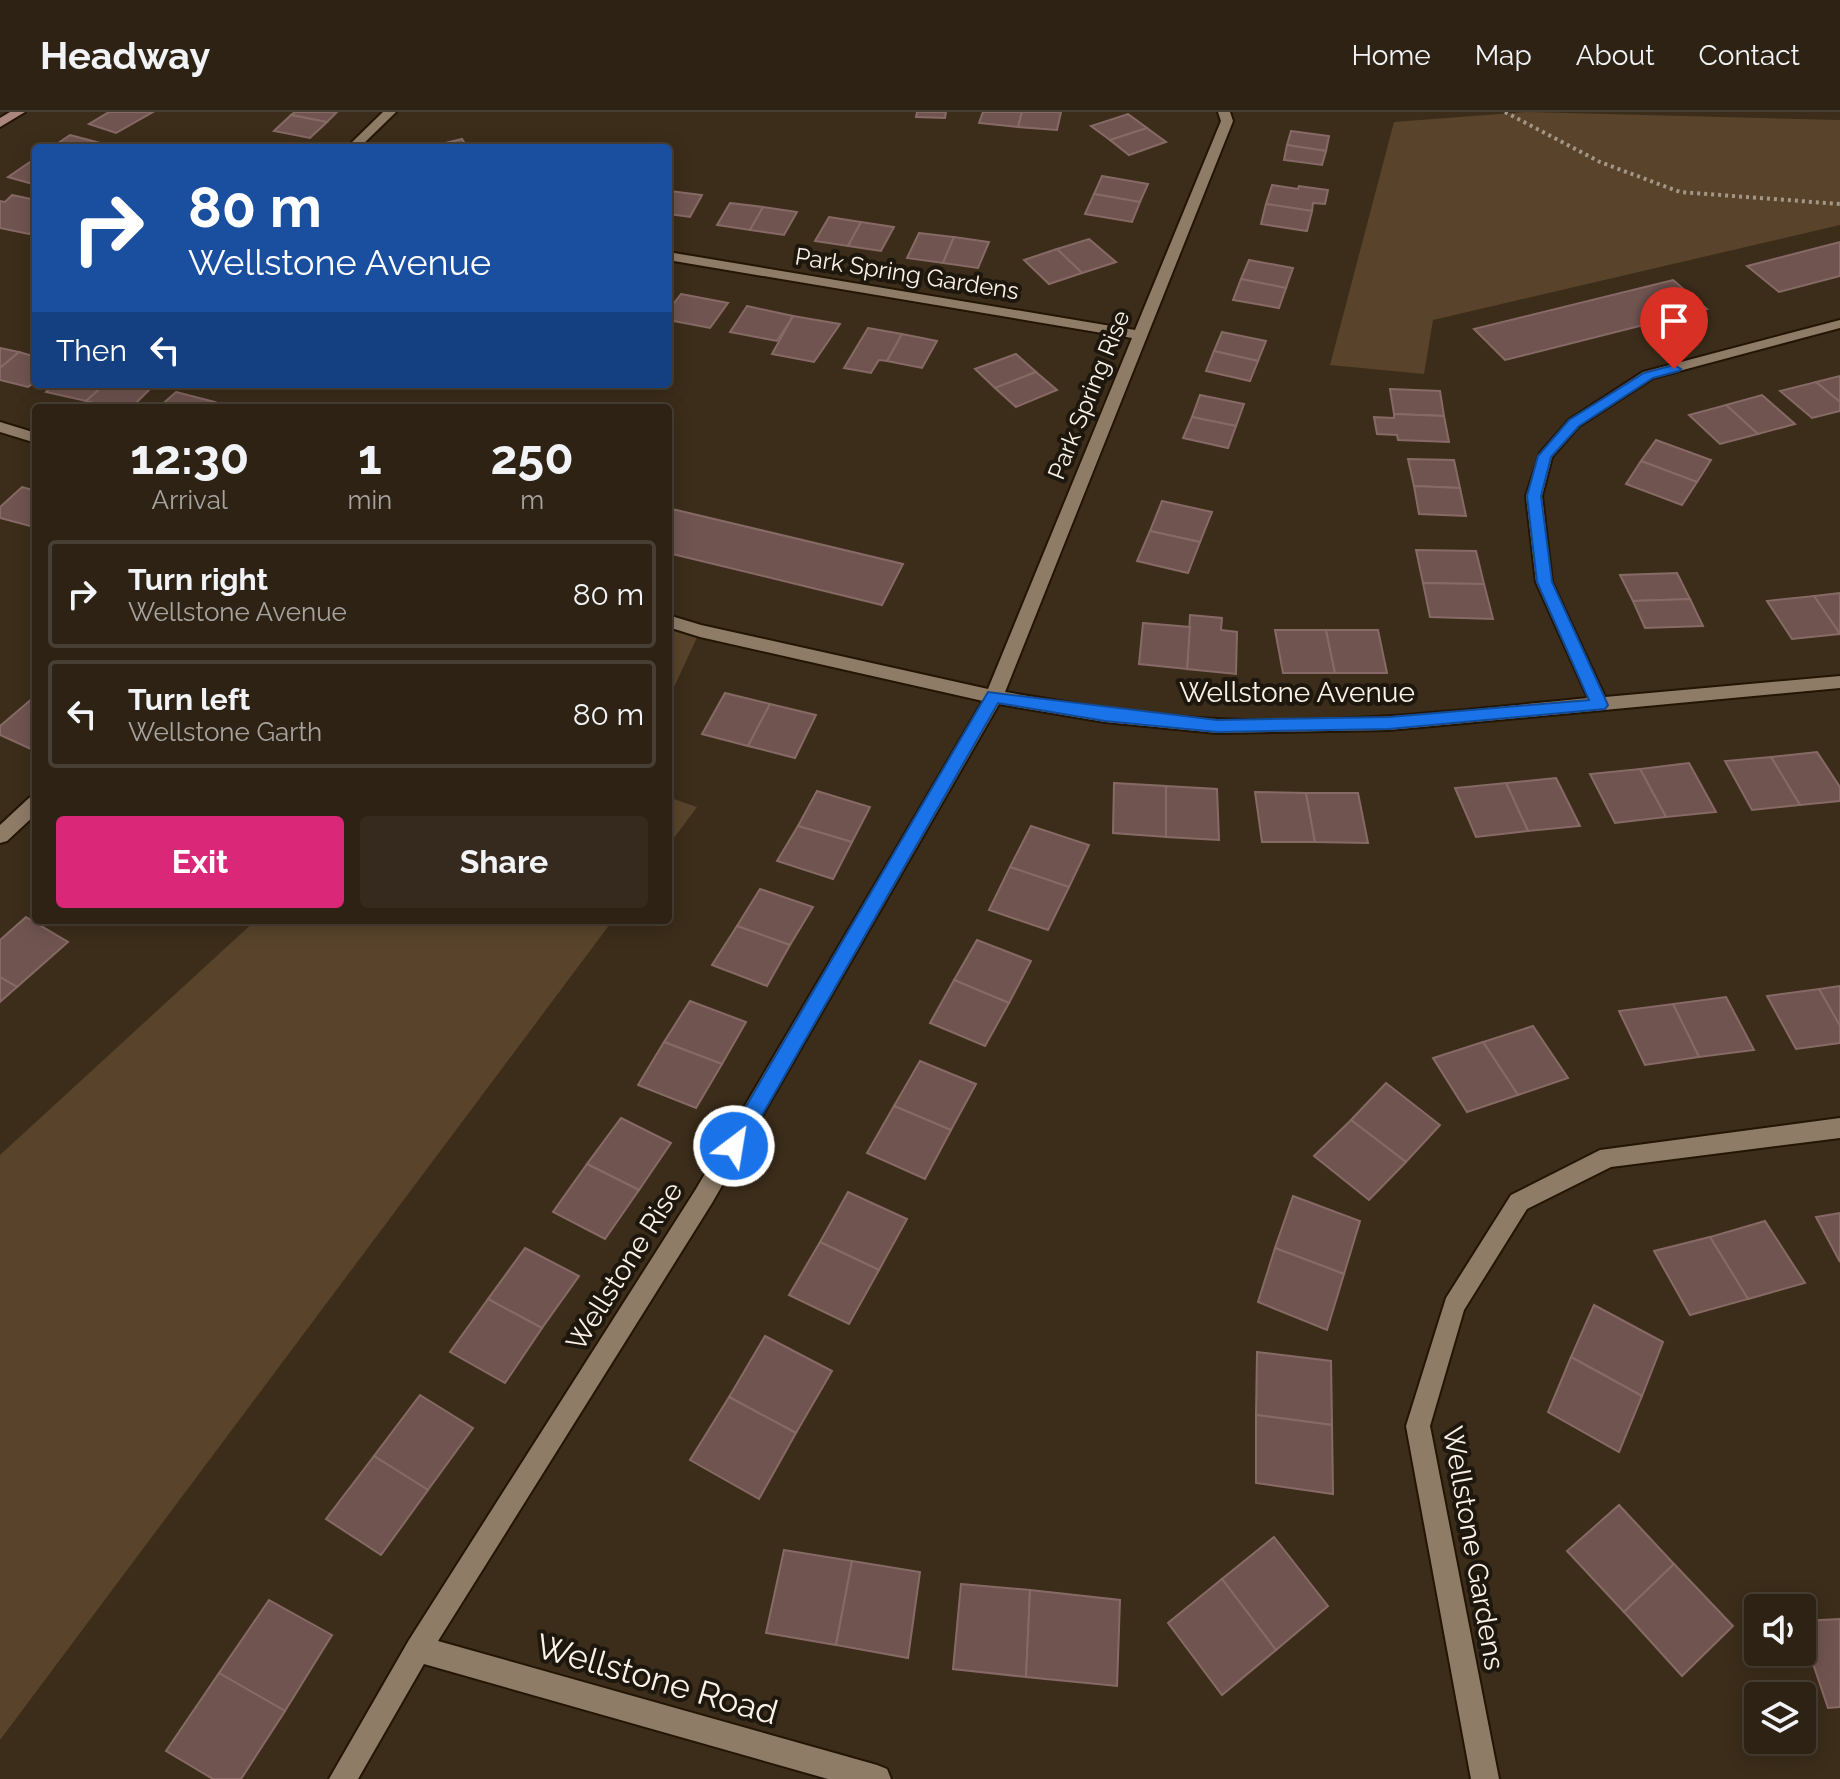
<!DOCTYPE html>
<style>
body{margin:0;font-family:Raleway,sans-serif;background:#352a1d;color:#f1f3f6;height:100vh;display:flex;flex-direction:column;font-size:30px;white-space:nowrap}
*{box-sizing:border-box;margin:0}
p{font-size:26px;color:#a7a4a0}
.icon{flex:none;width:44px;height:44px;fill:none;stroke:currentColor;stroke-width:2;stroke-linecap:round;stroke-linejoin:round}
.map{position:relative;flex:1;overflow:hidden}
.drawer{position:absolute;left:32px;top:292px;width:640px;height:520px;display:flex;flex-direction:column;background:#2d2214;border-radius:8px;box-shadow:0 4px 20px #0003,0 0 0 2px #483f34}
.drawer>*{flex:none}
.top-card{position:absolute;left:32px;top:32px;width:640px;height:244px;border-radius:8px;box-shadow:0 4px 20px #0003,0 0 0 2px #483f34;background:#1a4fa0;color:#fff;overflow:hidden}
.buttons{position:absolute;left:1744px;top:1482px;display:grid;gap:16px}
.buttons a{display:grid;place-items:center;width:72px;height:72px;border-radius:8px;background:#2d2214;box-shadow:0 4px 20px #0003,0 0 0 2px #483f34;font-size:40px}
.pin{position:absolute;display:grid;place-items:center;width:68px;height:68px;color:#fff;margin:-82px -34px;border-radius:50% 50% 50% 0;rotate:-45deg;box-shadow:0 0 8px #0007}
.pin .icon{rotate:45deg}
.me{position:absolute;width:88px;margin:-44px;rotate:31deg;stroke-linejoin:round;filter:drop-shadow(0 0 6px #0008)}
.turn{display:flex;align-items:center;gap:28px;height:168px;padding:0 24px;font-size:36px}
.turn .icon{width:104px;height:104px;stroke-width:2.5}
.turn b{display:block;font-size:56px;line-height:68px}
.then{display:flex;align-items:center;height:76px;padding:0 24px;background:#0003;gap:16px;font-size:30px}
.eta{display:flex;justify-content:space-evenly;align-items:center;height:136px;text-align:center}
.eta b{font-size:48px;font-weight:700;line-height:56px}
.button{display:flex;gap:16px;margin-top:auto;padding:16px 24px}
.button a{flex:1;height:92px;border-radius:8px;background:#db2777;color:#fff;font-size:32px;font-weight:700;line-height:92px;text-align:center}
.button a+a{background:#352a1d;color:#f1f3f6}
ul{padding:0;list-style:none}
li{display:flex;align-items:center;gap:24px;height:108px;margin:0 16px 12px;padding:0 8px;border:4px solid #483f34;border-radius:8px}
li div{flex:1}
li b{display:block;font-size:30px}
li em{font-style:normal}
header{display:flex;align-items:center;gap:48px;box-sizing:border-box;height:112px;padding:0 40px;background:#2d2214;border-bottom:2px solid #483f34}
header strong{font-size:38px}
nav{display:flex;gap:44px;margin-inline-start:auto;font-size:28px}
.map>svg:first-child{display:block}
</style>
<header>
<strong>Headway</strong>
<nav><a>Home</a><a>Map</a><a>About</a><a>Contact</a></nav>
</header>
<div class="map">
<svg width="1840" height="1667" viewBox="0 0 1840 1667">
<rect width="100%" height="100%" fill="#3c2d1a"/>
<!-- green -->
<g fill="#59442b">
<path d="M1527 0 1840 8V113L1433 208 1424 262 1330 253 1394 10Z"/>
<path d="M668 509 700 519 668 588Z"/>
<path d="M668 685 697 695 668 734Z"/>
<path d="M256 808H613L0 1628V1043Z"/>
</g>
<!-- building -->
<g fill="#705450" stroke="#876a66" stroke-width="2">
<path d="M109 0H153L116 21 89 12Z"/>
<path d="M295 0H337L327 10 291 3Z"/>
<path d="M917 0H946L945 6 916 5Z"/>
<path d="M983 0H1022L1018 15 979 11Z"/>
<path d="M1022 0H1061L1057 18 1018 15Z"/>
<path d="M1128 2 1147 16 1110 28 1091 14Z"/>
<path d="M291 3 327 10 310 26 274 19Z"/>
<path d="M1147 16 1166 30 1129 43 1110 28Z"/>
<path d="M1291 19 1329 24 1326 39 1287 33Z"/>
<path d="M70 23 100 31 93 36H51Z"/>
<path d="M462 27 468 36H425Z"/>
<path d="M1287 33 1326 39 1322 53 1284 48Z"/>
<path d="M36 46V73L8 65 24 54Z"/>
<path d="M1102 64 1148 72 1140 90 1094 82Z"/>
<path d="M1272 73 1298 77 1299 74 1328 78 1325 92 1313 91 1312 99 1266 92Z"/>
<path d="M670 79 702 83 690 105 668 102Z"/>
<path d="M1094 82 1140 90 1132 110 1085 102Z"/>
<path d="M12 83 36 88V116L29 122 0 116V89L5 90Z"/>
<path d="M730 91 763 95 750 118 717 113Z"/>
<path d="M1266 92 1312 99 1307 119 1261 112Z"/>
<path d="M763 95 797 100 784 123 750 118Z"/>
<path d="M829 105 861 110 848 134 815 129Z"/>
<path d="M861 110 894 115 881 139 848 134Z"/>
<path d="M919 121 954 125 943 151 907 146Z"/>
<path d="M954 125 989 130 978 156 943 151Z"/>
<path d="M1089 127 1116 150 1082 161 1057 137Z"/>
<path d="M1840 130V164L1779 180 1747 154Z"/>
<path d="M1057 137 1082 161 1049 172 1024 148Z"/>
<path d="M1249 148 1293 156 1286 176 1241 167Z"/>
<path d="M1241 167 1286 176 1279 196 1233 188Z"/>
<path d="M1673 168 1707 197 1505 248 1474 217Z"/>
<path d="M681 182 728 191 710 216 668 208V199Z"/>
<path d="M747 194 793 204 777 229 730 220Z"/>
<path d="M793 204 840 212 814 250 772 242Z"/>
<path d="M868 216 902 222 887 249 879 248 871 261 844 256Z"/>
<path d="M1222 220 1266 229 1258 249 1214 239Z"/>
<path d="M902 222 937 229 922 256 887 249Z"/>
<path d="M0 236 19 240 0 256Z"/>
<path d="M1214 239 1258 249 1250 269 1206 259Z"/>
<path d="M19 240 36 245V269L28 275 0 268V256Z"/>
<path d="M1016 242 1036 260 995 276 975 257Z"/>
<path d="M1036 260 1057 278 1016 295 995 276Z"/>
<path d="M1840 264V290L1816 270Z"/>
<path d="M1816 270 1840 290V299L1812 306 1780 279Z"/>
<path d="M54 272H105L86 289 46 280Z"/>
<path d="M105 272H155L131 296H114L86 289Z"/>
<path d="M1390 277 1440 279 1444 304 1394 302Z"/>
<path d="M176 280 215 290 209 296H158Z"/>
<path d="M1200 283 1244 292 1236 314 1192 305Z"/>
<path d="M1762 283 1795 312 1758 322 1726 293Z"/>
<path d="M1726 293 1758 322 1720 332 1689 303Z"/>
<path d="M1394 302 1444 304 1449 330 1398 328 1397 323 1377 322 1374 305 1394 306Z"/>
<path d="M1192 305 1236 314 1228 336 1183 326Z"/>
<path d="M1656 328 1711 348 1697 370 1641 349Z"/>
<path d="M1408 347 1454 348 1460 376 1414 374Z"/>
<path d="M1641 349 1697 370 1682 393 1626 372Z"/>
<path d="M1414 374 1460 376 1466 404 1419 402Z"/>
<path d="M22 375 36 379V409L30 414 0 406V395Z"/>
<path d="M1162 389 1212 400 1200 430 1150 419Z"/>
<path d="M668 396 903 452 882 493 668 441Z"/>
<path d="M1150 419 1200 430 1188 461 1137 449Z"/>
<path d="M1416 438 1476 439 1484 472 1423 471Z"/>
<path d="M1677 461 1690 487 1633 489 1620 463Z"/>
<path d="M1423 471 1484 472 1493 507 1430 505Z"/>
<path d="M1840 481V522L1814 484Z"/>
<path d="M1814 484 1840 522 1792 527 1767 489Z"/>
<path d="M1690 487 1703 514 1645 516 1633 489Z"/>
<path d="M1190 503 1222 506 1221 518 1237 520 1236 562 1187 557Z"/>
<path d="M1143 511 1190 515 1187 557 1139 552Z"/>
<path d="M1275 518H1326L1335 561H1283Z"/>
<path d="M1326 518H1378L1387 561H1335Z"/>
<path d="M725 581 770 592 748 634 702 622Z"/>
<path d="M34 585 36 632 31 637 0 623V614Z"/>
<path d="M770 592 816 603 795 646 748 634Z"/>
<path d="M1817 640 1840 675V689L1800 693 1771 645Z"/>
<path d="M1771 645 1800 693 1752 698 1725 649Z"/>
<path d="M1689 651 1716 700 1666 705 1640 657Z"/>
<path d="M1640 657 1666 705 1615 711 1590 662Z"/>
<path d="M1556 666 1580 714 1528 719 1506 671Z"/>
<path d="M1114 671 1166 674V725L1113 721Z"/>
<path d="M1506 671 1528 719 1476 725 1455 676Z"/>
<path d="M1166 674 1217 677 1219 728 1166 725Z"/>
<path d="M817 679 870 695 852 730 798 714Z"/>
<path d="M1255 680 1306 681 1315 730H1262Z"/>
<path d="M1306 681H1358L1368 731 1315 730Z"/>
<path d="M798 714 852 730 833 767 777 749Z"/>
<path d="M1031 714 1089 733 1069 775 1010 755Z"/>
<path d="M1010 755 1069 775 1048 818 989 798Z"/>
<path d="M760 777 813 795 790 833 737 814Z"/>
<path d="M26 805 68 830 17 875 0 865V828Z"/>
<path d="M737 814 790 833 767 874 712 853Z"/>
<path d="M977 828 1031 849 1009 891 954 868Z"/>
<path d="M0 865 17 875 0 890Z"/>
<path d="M954 868 1009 891 985 934 930 911Z"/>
<path d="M1840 874V914L1819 877Z"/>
<path d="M1819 877 1840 914V931L1796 937 1767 884Z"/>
<path d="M1726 885 1754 938 1699 945 1673 892Z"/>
<path d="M690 889 746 910 722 952 664 930Z"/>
<path d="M1673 892 1699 945 1645 953 1619 899Z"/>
<path d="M1533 914 1568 966 1518 983 1483 930Z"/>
<path d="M664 930 722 952 696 996 638 973Z"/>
<path d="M1483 930 1518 983 1467 1000 1433 946Z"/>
<path d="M920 949 976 972 951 1018 894 994Z"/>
<path d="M1386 971 1440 1013 1406 1050 1351 1008Z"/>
<path d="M894 994 951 1018 925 1067 867 1041Z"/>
<path d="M621 1006 671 1031 639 1078 587 1052Z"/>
<path d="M1351 1008 1406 1050 1369 1088 1314 1044Z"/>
<path d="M587 1052 639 1078 605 1127 553 1100Z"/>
<path d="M848 1080 907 1107 879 1158 820 1130Z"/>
<path d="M1293 1084 1360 1109 1344 1162 1275 1136Z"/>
<path d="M1840 1101V1150L1816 1105Z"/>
<path d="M1765 1109 1805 1171 1748 1187 1710 1125Z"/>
<path d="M1710 1125 1748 1187 1690 1203 1654 1139Z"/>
<path d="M820 1130 879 1158 849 1212 789 1183Z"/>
<path d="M525 1136 579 1164 542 1216 488 1187Z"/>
<path d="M1275 1136 1344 1162 1327 1218 1258 1190Z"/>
<path d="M488 1187 542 1216 505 1271 450 1240Z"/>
<path d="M1594 1193 1663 1230 1642 1284 1571 1245Z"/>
<path d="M765 1224 832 1259 796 1321 729 1285Z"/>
<path d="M1257 1240 1331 1249 1332 1313 1256 1303Z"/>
<path d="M1571 1245 1642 1284 1619 1340 1548 1300Z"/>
<path d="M420 1283 473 1316 428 1378 374 1344Z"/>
<path d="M729 1285 796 1321 759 1387 690 1348Z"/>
<path d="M1256 1303 1332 1313 1333 1382 1256 1371Z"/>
<path d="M374 1344 428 1378 381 1443 326 1407Z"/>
<path d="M1619 1393 1674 1452 1624 1500 1567 1439Z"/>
<path d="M1274 1425 1328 1494 1276 1538 1222 1467Z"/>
<path d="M784 1438 852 1449 836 1533 766 1521Z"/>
<path d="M852 1449 920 1460 908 1546 836 1533Z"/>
<path d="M1674 1452 1733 1514 1682 1564 1624 1500Z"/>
<path d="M1222 1467 1276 1538 1222 1583 1168 1511Z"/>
<path d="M961 1472 1030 1478 1026 1565 953 1557Z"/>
<path d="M1030 1478 1120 1488 1117 1574 1026 1565Z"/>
<path d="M269 1488 332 1523 285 1599 219 1561Z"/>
<path d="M1840 1507V1595L1828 1596 1802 1519V1509Z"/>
<path d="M219 1561 285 1599 241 1667H213L166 1639Z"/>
</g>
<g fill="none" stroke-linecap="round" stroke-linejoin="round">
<defs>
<g id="street">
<path d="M383 0H396L359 36H346Z"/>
<path d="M1218 0H1230L1233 9 1005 580C1075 592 1146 604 1217 607 1340 613 1465 598 1588 586L1536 470 1526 384 1540 341 1569 308 1643 260 1840 208V216L1653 266 1579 314 1552 345 1542 384 1552 470 1605 585 1840 564V576L1389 618 1217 621 1105 610 999 592 712 1091 438 1529 877 1653 887 1657 891 1667H828L424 1552 358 1667H329L409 1528 696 1077 983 589 700 525 668 515V503L701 513 988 577 1132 226 668 148V140L1135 218 1221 9Z"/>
<path d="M0 310 36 321V331L0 320Z"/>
<path d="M36 684V702L7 729 0 731V713L29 686Z"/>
<path d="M1840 1006V1026L1611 1055 1527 1097 1464 1198 1430 1314 1499 1667H1471L1406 1314 1446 1186 1511 1083 1600 1038Z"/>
</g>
<path id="secondary" d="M10 0H25L0 15V6Z"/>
</defs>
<!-- street casing -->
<use href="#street" stroke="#231503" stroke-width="4"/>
<!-- secondary casing -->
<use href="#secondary" stroke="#231503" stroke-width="4"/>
<!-- path -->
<path stroke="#a49788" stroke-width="4" stroke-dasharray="3 4" stroke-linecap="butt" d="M1505 0 1600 50 1680 80 1840 92"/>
<!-- street -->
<use href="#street" fill="#8e7c67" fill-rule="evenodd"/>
<!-- secondary -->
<use href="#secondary" fill="#ab867d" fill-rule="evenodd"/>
</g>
<!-- route -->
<path fill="#1a73e8" stroke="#114b97" stroke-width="2" d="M1674 253 1681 257 1679 259 1653 266 1579 314 1551 345 1541 384 1552 470 1608 593 1605 597 1389 617 1217 620 1105 609 998 591 741 1040 734 1042 727 1040 724 1034 727 1027 988 580 1217 608 1389 605 1589 588 1537 470 1527 384 1538 344 1569 308 1644 261Z"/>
<g text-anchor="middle" stroke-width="8" stroke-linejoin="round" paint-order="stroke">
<!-- far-street labels -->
<g font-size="24" fill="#fdf2e7" stroke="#1e170e">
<text transform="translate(907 162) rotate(9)" y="8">Park Spring Gardens</text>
<text transform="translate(1089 283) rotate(-68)" y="8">Park Spring Rise</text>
</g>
<!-- street labels -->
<g font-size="28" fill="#fdf2e7" stroke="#1e170e">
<text x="1297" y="590">Wellstone Avenue</text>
<text transform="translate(624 1154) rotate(-58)" y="10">Wellstone Rise</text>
<text transform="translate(1474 1436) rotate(80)" y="10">Wellstone Gardens</text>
</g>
<!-- near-street labels -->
<g font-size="34" fill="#fdf2e7" stroke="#1e170e">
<text transform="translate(657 1567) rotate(16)" y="12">Wellstone Road</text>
</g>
</g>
</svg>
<div class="buttons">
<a><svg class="icon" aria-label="sound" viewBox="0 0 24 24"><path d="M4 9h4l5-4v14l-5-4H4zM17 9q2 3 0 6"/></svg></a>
<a><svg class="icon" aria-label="layers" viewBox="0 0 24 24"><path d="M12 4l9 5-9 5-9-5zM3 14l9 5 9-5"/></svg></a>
</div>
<div class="pin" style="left:1674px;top:257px;background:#d93025"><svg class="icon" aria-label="arrive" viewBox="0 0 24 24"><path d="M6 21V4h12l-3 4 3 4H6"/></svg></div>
<svg class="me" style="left:734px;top:1034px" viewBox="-20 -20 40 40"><circle r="17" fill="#1a73e8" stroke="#fff" stroke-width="3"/><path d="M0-11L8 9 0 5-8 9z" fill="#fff"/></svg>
<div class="top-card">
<div class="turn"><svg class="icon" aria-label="right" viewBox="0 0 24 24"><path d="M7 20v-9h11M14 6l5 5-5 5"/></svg><div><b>80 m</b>Wellstone Avenue</div></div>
<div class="then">Then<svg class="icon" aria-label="left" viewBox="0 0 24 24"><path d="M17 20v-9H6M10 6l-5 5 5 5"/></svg></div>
</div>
<section class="drawer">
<div class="eta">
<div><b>12:30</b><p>Arrival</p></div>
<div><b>1</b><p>min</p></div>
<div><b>250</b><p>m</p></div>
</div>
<ul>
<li><svg class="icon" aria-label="right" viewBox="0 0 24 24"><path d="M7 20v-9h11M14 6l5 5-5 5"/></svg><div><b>Turn right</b><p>Wellstone Avenue</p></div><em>80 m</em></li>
<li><svg class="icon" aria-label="left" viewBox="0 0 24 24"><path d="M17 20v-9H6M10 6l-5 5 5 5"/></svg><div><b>Turn left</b><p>Wellstone Garth</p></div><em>80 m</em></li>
</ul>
<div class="button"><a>Exit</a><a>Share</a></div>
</section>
</div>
